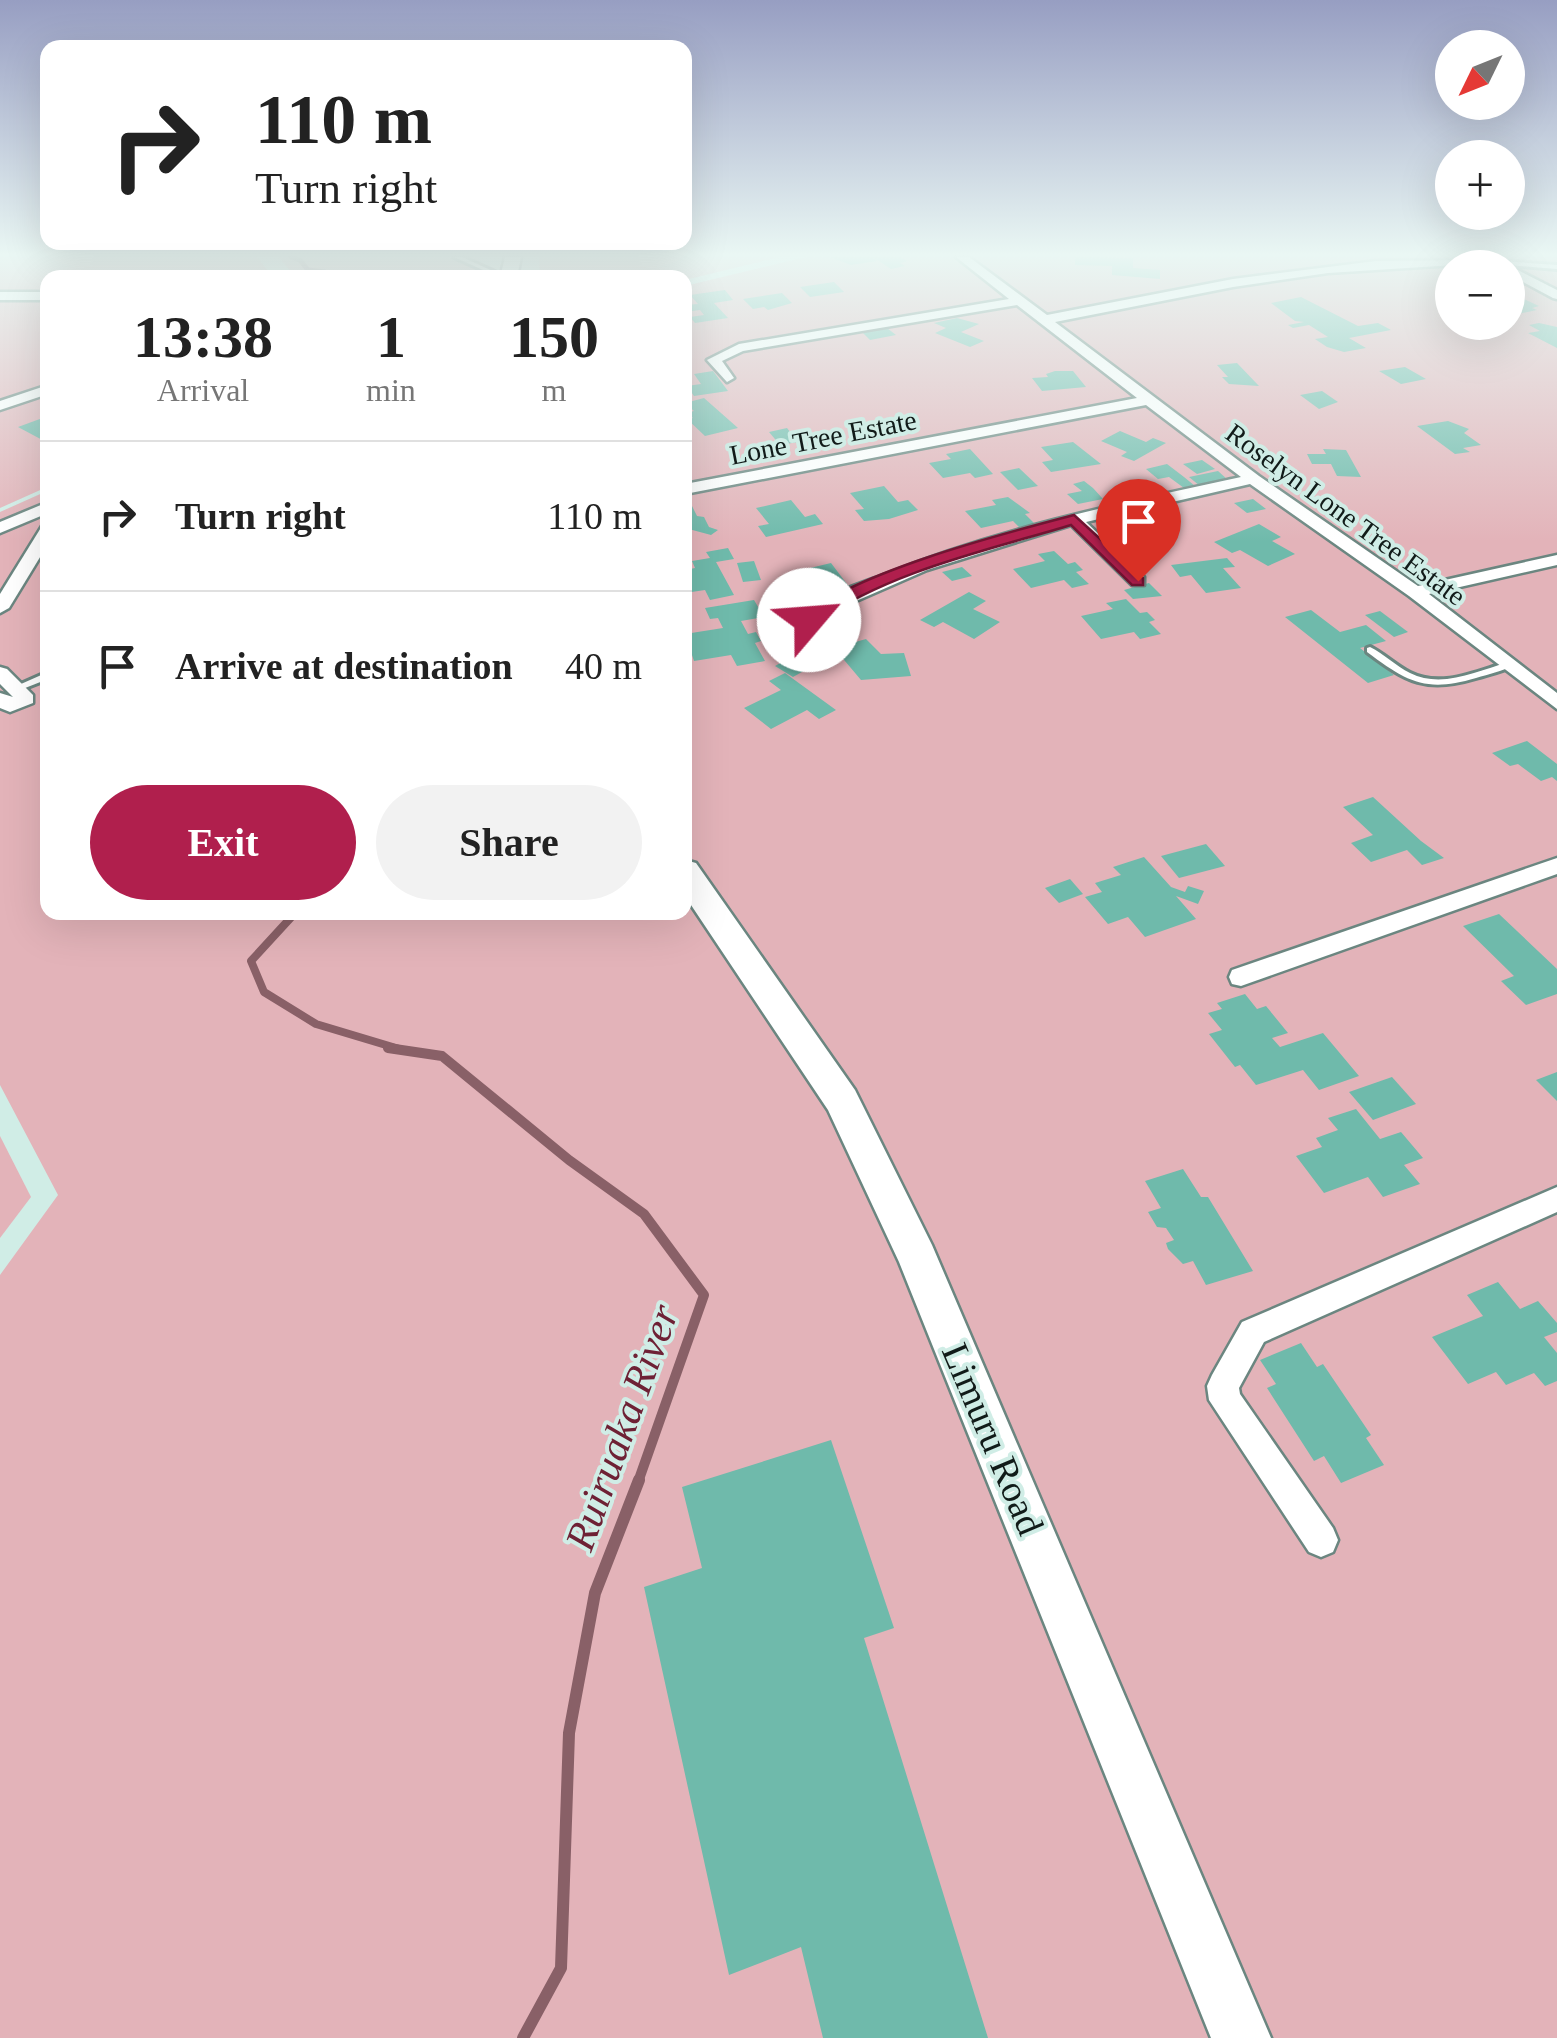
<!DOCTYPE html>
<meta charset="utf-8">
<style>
body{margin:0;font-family:"Times New Roman",serif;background:#f2f2f2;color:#222;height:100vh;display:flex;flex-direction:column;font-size:38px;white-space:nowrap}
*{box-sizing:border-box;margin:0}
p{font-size:32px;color:#767676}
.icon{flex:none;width:55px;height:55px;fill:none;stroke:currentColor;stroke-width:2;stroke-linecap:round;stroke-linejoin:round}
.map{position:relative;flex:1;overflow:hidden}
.side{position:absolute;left:40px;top:270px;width:652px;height:650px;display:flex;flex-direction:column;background:#fff;border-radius:20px;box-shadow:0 10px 40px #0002}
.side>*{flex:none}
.guide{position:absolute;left:40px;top:40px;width:652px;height:210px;border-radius:20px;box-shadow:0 10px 40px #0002;background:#fff;color:#222;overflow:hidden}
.needle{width:65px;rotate:227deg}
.fabs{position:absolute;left:1435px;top:30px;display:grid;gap:20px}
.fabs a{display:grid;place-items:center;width:90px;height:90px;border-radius:50%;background:#fff;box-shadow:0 10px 40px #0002;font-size:50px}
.pin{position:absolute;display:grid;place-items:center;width:85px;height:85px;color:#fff;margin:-102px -42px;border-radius:50% 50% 50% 0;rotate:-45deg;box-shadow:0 0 10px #0007}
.pin .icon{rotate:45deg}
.me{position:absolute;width:110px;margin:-55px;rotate:63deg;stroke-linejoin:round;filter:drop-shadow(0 0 8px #0008)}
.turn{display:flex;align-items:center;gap:35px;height:210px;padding:0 50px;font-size:45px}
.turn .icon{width:130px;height:130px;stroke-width:2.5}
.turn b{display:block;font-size:70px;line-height:85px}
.eta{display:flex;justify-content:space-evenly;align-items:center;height:170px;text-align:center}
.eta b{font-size:60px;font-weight:800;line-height:70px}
.primary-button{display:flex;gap:20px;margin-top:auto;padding:20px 50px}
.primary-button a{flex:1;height:115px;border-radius:60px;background:#b01f4d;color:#fff;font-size:40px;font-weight:800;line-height:115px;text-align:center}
.primary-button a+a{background:#f2f2f2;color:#222}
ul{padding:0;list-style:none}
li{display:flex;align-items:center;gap:30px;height:150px;padding:0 50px;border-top:2px solid #e0e0e0}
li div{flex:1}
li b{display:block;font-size:38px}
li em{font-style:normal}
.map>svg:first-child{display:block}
</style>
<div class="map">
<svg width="1557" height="2038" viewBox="0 0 1557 2038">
<rect width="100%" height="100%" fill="#d0ede6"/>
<!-- green -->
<g fill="#e3b3b9" fill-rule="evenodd">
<path d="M0 257H257L273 277 48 278 47 487 0 508Z"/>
<path d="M279 257H480L473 278 295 277Z"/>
<path d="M539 257H780L685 280 540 277Z"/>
<path d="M806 257H1557V2038H0V1275L58 1195 0 1085V512L47 491 48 912H685V286ZM1452 268H1508V322H1452Z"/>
<path d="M0 1136 31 1197 0 1238Z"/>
</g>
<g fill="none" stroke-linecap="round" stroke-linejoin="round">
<!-- stream-far3 -->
<path stroke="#896067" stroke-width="5" d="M291 257 300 260 308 270 325 272 322 278"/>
<!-- stream-far2 -->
<path stroke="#896067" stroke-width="8" d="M296 912 251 961 264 992 316 1024 406 1051"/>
<!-- stream-far1 -->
<path stroke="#896067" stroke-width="10" d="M388 1048 442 1056 569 1160 644 1214 704 1295 638 1482"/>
<!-- stream -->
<path stroke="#896067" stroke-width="12" d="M523 2038 561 1968 569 1733 595 1593 639 1480"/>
</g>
<!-- building -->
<g fill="#6fbaab">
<path d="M830 257H872L877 261 851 265Z"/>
<path d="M873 257H900L907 261 900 263 905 266 891 269Z"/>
<path d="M1075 257 1133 258V268L1160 270V279L1112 275V266L1075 265Z"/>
<path d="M97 271 158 273 153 278H91Z"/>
<path d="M834 282 844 292 810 297 800 287Z"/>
<path d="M725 290 733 300 714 303 728 318 695 323 690 317 704 315 700 310 685 312V305L698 304 690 295Z"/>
<path d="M782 293 792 303 768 310 764 307 753 309 743 299Z"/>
<path d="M1508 295 1526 300 1539 306 1532 308 1537 310 1508 316Z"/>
<path d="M1301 297 1358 326 1378 323 1391 330 1349 338 1366 348 1344 352 1327 347 1315 339 1328 337 1309 325 1293 328 1288 325 1304 322 1295 321 1271 303Z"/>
<path d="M957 318 979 324 961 332 984 341 970 347 935 333 946 328 934 323Z"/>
<path d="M1539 323 1557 327V348L1528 333 1540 331 1529 325Z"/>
<path d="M887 328 896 335 870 340 862 332Z"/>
<path d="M1237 363 1259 386 1229 384 1222 377H1228L1217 365Z"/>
<path d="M1405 367 1426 379 1401 384 1379 371Z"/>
<path d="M713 371 728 391 694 396 687 386 701 384 694 374Z"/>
<path d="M1055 371H1073L1086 387 1042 391 1032 378 1048 377 1046 374Z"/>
<path d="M1322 391 1338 402 1319 409 1300 395Z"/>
<path d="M704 398 738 428 705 436 687 419 693 418 687 413 694 411 685 403Z"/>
<path d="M48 416V443L18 427Z"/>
<path d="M1448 421 1469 429 1464 433 1481 445 1463 448 1470 452 1455 454 1417 426Z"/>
<path d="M787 428 798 442 780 445 769 432Z"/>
<path d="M1120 431 1146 442 1153 438 1166 443 1134 461 1121 456 1127 452 1101 441Z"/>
<path d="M1073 442 1101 464 1051 472 1042 462 1053 460 1041 447Z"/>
<path d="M970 449 993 474 975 478 970 473 943 478 929 463 951 459 946 454Z"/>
<path d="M1323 449 1346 450 1361 477 1337 476 1331 464H1312L1307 454H1326Z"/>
<path d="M1202 460 1215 469 1197 474 1183 464Z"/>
<path d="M1167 464 1184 477 1195 486 1184 488 1169 477 1158 479 1146 469Z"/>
<path d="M1019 468 1038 486 1018 490 1000 472Z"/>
<path d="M1218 471 1228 480 1200 486 1189 477Z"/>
<path d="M1084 481 1093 488 1103 499 1078 504 1067 494 1082 491 1073 484Z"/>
<path d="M884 486 898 502 908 500 918 510 889 519 864 521 855 510 864 509 850 493Z"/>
<path d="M1008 497 1030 513 1025 514 1035 524 1019 527 1013 521 981 528 965 511 996 505 992 500Z"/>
<path d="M1253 499 1266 509 1247 513 1234 503Z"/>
<path d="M791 500 805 517 815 514 823 524 766 537 758 526 769 524 756 508Z"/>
<path d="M692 506 697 516 704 517 709 527 718 530 711 535 685 528V507Z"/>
<path d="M1259 524 1281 537 1272 541 1295 554 1268 566 1240 550 1232 553 1214 542Z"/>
<path d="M728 548 734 559 716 562 734 595 710 600 705 590 685 593V570L695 568 692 561 710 558 706 552Z"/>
<path d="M1054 551 1068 564 1075 562 1083 570 1076 572 1089 584 1072 588 1064 580 1031 588 1013 569 1045 561 1038 554Z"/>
<path d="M1227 558 1235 567 1223 568 1241 588 1206 593 1191 575 1180 577 1171 565Z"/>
<path d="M754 561 761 580 743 582 737 563Z"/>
<path d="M831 563 850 588 825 593 805 578 812 577 806 569Z"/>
<path d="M962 567 972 576 952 581 942 572Z"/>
<path d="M1149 583 1162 596 1133 599 1124 590Z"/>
<path d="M969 592 986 601 973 609 1000 622 974 639 943 622 934 627 920 620Z"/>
<path d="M1126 599 1140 613 1147 612 1155 620 1149 622 1161 634 1140 639 1134 632 1101 639 1081 616 1113 609 1106 603Z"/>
<path d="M754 600 764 617 741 621 748 634 756 632 761 641 755 643 765 661 737 666 731 655 694 661 685 634 723 628 718 618 710 619 705 608Z"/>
<path d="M1311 610 1340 632 1366 625 1386 641 1360 648 1394 675 1368 683 1285 617Z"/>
<path d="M1380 611 1408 632 1394 637 1365 615Z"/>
<path d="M866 639 881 654 904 653 911 676 861 680 834 648Z"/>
<path d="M791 657 809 668 793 677 775 666Z"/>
<path d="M785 673 836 710 819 719 807 710 771 729 744 708 781 690 769 681Z"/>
<path d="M1527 741 1557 764V781L1552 777 1541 781 1518 764 1510 766 1492 753Z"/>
<path d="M1373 797 1421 841 1444 858 1422 865 1407 850 1371 862 1351 843 1373 835 1343 807Z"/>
<path d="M1206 844 1225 866 1179 878 1161 856Z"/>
<path d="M1144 857 1171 887 1185 892 1188 886 1204 891 1198 904 1176 896 1196 919 1145 937 1128 917 1108 924 1085 897 1102 892 1095 883 1121 875 1113 867Z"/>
<path d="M1070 879 1083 894 1059 903 1045 888Z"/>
<path d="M1499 914 1557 969V994L1526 1005 1501 981 1514 976 1463 926Z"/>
<path d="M1245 994 1257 1009 1266 1006 1288 1033 1272 1038 1280 1047 1323 1033 1359 1076 1319 1090 1303 1070 1256 1085 1240 1065 1235 1067 1209 1034 1222 1030 1208 1013 1222 1009 1217 1003Z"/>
<path d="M1557 1072V1101L1536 1080Z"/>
<path d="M1392 1077 1416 1104 1373 1120 1349 1092Z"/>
<path d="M1356 1109 1380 1139 1401 1132 1423 1158 1404 1165 1420 1184 1383 1197 1368 1177 1324 1193 1296 1156 1322 1147 1316 1138 1338 1130 1328 1118Z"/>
<path d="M1183 1169 1201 1197H1208L1253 1271 1206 1285 1193 1261 1183 1264 1168 1249 1166 1243 1174 1240 1166 1228 1157 1227 1148 1212 1161 1208 1145 1181Z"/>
<path d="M1498 1282 1520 1309 1538 1301 1557 1323V1332L1544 1337 1557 1353V1381L1545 1386 1534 1373 1506 1385 1496 1372 1468 1384 1432 1337 1483 1316 1467 1295Z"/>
<path d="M1301 1343 1317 1367 1323 1364 1371 1435 1366 1438 1384 1465 1341 1483 1324 1456 1314 1461 1267 1388 1276 1384 1260 1360Z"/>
<path d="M831 1440 894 1628 864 1638 988 2038H823L801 1947 729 1975 644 1587 702 1568 682 1487Z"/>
</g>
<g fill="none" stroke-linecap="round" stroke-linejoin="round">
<defs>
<g id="service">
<path d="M454 257H462L497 273 492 274Z"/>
<path d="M1486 260 1557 265V269L1484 263Z"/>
<path d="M1370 647C1384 654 1396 666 1410 673 1442 689 1477 671 1509 662L1514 665C1503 671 1489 674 1476 678 1426 693 1407 682 1367 652V648Z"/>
<path d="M48 672V679L20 690H14L12 688Z"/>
</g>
<g id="minor">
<path d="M956 257H969L1047 315 1233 279 1376 261 1483 260 1512 267 1557 290V299L1553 298 1508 274V268L1454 265 1328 273 1233 287 1055 322 1259 476 1418 586 1557 555V565L1429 594 1557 693V709L1409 596 1250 484 1086 522 1144 577V585H1132L1071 525 927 570 822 616 818 621C819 638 818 646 809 660H795L793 656C804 638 794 620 810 608 830 593 862 583 886 574 1001 528 1121 503 1241 477L1146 405 685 494V484L1137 398 1017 305 743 351 722 361 734 378 727 382 707 360 739 344 1009 299Z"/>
<rect x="0" y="292" width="48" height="8"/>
<path d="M48 385V394L0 410V401Z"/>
<path d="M48 502V513L0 533V522Z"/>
<path d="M48 525V544L9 608 0 613V594L42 526Z"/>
<path d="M0 667 7 669 33 695V703L10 712 0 708V693L13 697 0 684Z"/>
<path d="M1557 858V874L1241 986 1232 984 1229 977 1232 970Z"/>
<path d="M1557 1187V1212L1264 1342 1239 1388 1240 1394 1333 1528 1338 1540 1333 1552 1321 1557 1309 1552 1209 1400 1207 1386 1212 1375 1242 1322Z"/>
</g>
<g id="secondary">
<path d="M505 257H521L517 278H500Z"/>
<path d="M685 860 696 863 855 1090 932 1245 1271 2038H1211L899 1262 828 1110 685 896Z"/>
</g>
</defs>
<!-- service casing -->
<use href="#service" stroke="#6b8680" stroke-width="6"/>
<!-- minor casing -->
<use href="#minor" stroke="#6b8680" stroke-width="5"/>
<!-- secondary casing -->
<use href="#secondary" stroke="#6b8680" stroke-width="5"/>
<!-- service -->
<use href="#service" fill="#fff" fill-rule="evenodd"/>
<!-- minor -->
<use href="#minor" fill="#fff" fill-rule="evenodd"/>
<!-- secondary -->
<use href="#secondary" fill="#fff" fill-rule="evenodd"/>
</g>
<!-- sky -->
<linearGradient id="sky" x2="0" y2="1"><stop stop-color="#979ec2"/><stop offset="0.47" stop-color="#eaf7f4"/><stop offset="1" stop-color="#eaf7f4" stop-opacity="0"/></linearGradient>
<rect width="1557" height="542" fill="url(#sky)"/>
<!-- route -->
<path fill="#b01f4d" stroke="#721432" stroke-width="2.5" d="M1074 515 1143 578V585H1132L1071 525C985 551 890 571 815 623L801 620C845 574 1009 532 1074 515Z"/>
<g text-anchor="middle" stroke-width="8" stroke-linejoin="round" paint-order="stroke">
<!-- far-street labels -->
<g font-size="28" fill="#111b19" stroke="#d0ede6">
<text transform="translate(823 437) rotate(-11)" y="10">Lone Tree Estate</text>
<text transform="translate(1346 514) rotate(36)" y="10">Roselyn Lone Tree Estate</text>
</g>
<!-- near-street labels -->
<g font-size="38" fill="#111b19" stroke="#d0ede6">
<text transform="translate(993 1439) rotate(67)" y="13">Limuru Road</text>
</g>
<!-- near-water labels -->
<g font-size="42" font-style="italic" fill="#6e2135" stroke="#d0ede6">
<text transform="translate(621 1427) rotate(-70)" y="15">Ruiruaka River</text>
</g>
</g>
</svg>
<div class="fabs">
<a><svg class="needle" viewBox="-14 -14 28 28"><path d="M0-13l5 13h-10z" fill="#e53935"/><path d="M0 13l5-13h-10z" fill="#767676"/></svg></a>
<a>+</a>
<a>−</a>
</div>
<div class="pin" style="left:1138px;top:581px;background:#d93025"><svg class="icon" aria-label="arrive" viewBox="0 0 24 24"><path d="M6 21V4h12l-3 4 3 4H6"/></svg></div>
<svg class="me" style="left:809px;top:620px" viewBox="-20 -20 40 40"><circle r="19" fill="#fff"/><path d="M0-13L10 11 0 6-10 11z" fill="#b01f4d"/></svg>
<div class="guide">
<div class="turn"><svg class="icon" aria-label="right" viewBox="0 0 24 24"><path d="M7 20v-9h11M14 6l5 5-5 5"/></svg><div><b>110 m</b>Turn right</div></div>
</div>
<section class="side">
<div class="eta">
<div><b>13:38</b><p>Arrival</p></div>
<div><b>1</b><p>min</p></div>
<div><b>150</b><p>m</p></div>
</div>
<ul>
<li><svg class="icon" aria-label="right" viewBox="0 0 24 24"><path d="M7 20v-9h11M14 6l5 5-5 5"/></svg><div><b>Turn right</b></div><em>110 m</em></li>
<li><svg class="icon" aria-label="arrive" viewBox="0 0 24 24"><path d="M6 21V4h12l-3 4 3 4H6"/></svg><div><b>Arrive at destination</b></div><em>40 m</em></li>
</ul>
<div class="primary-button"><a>Exit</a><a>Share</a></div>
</section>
</div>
